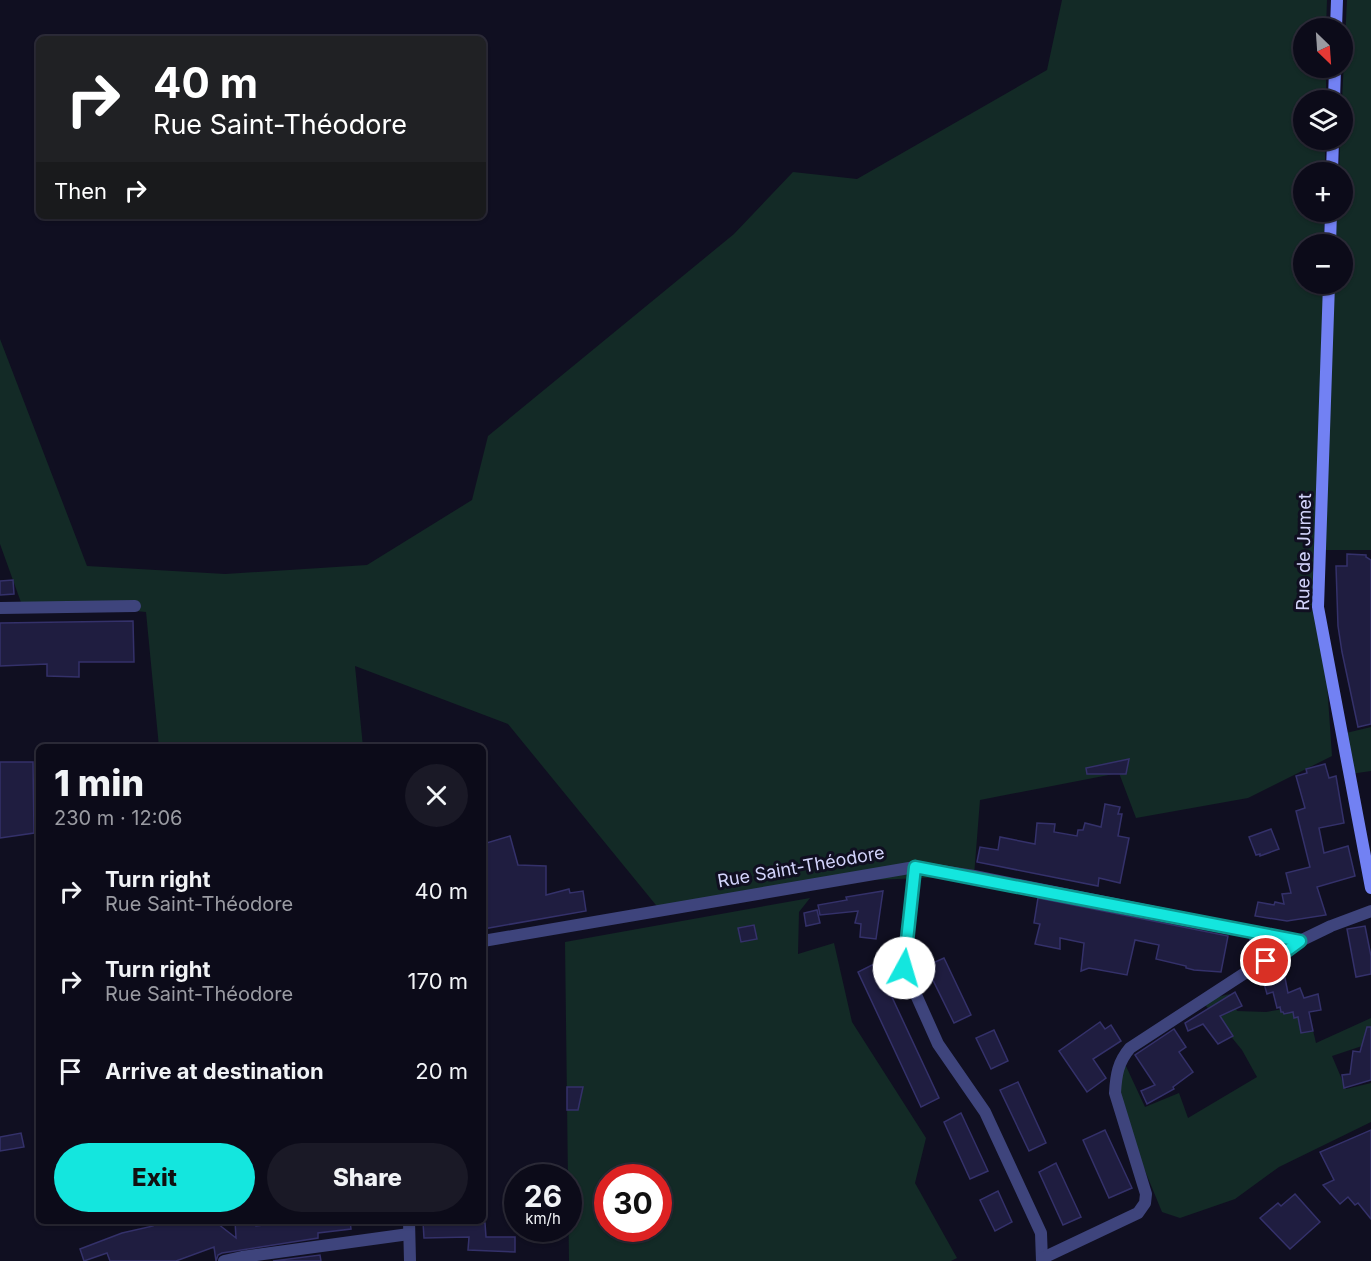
<!DOCTYPE html>
<meta charset="utf-8">
<style>
body{margin:0;font-family:Inter,sans-serif;background:#1a1926;color:#f1f3f6;height:100vh;display:flex;flex-direction:column;font-size:22px;white-space:nowrap}
*{box-sizing:border-box;margin:0}
p{font-size:20px;color:#9a9ba2}
.icon{flex:none;width:33px;height:33px;fill:none;stroke:currentColor;stroke-width:2;stroke-linecap:round;stroke-linejoin:round}
.map{position:relative;flex:1;overflow:hidden}
.side{position:absolute;left:36px;top:744px;width:450px;height:480px;display:flex;flex-direction:column;background:#0c0b19;border-radius:9px;box-shadow:0 2px 4px #0004,0 0 0 2px #2c2b38}
.side>*{flex:none}
.hud{position:absolute;left:36px;top:36px;width:450px;height:183px;border-radius:9px;box-shadow:0 2px 4px #0004,0 0 0 2px #2c2b38;background:#202124;color:#fff;overflow:hidden}
.needle{width:39px;rotate:155deg}
.controls{position:absolute;left:1293px;top:18px;display:grid;gap:12px}
.controls a{display:grid;place-items:center;width:60px;height:60px;border-radius:50%;background:#0c0b19;box-shadow:0 2px 4px #0004,0 0 0 2px #2c2b38;font-size:30px}
.speed{position:absolute;left:504px;top:1164px;display:flex;gap:12px;font-size:30px;font-weight:700;text-align:center}
.speed>*{display:grid;place-content:center;width:78px;height:78px;border-radius:50%;background:#0c0b19;box-shadow:0 2px 4px #0004,0 0 0 2px #2c2b38;line-height:1}
.speed small{font-size:15px;font-weight:400}
.speed .limit{border:9px solid #d22;background:#fff;color:#111}
.pin{position:absolute;display:grid;place-items:center;width:51px;height:51px;color:#fff;margin:-26px;border:3px solid #fff;border-radius:50%;box-shadow:0 2px 6px #0007}
.me{position:absolute;width:66px;margin:-33px;rotate:6deg;stroke-linejoin:round;filter:drop-shadow(0 0 4px #0008)}
.turn{display:flex;align-items:center;gap:21px;height:126px;padding:0 18px;font-size:27px}
.turn .icon{width:78px;height:78px;stroke-width:2.5}
.turn b{display:block;font-size:42px;line-height:51px}
.then{display:flex;align-items:center;height:57px;padding:0 18px;background:#0003;gap:12px;font-size:22px}
.round{display:grid;place-items:center;flex:none;width:63px;height:63px;border-radius:32px;background:#1a1926}
.summary{display:flex;align-items:center;justify-content:space-between;height:102px;padding:0 18px}
h1{font-size:36px;font-weight:800;line-height:45px}
.button{display:flex;gap:12px;margin-top:auto;padding:12px 18px}
.button a{flex:1;height:69px;border-radius:36px;background:#14e6de;color:#111;font-size:24px;font-weight:800;line-height:69px;text-align:center}
.button a+a{background:#1a1926;color:#f1f3f6}
ul{padding:0;list-style:none}
li{display:flex;align-items:center;gap:18px;height:90px;padding:0 18px}
li div{flex:1}
li b{display:block;font-size:22px}
li em{font-style:normal}
.map>svg:first-child{display:block}
</style>
<div class="map">
<svg width="1371" height="1261" viewBox="0 0 1371 1261">
<rect width="100%" height="100%" fill="#100f21"/>
<!-- green -->
<g fill="#132a26" fill-rule="evenodd">
<path d="M1062 0H1327L1326 28H1304V68H1326V100H1304V140H1325V172H1304V212H1324V244H1304V284H1342V244H1335L1337 212H1342V172H1339L1340 140H1342V100L1347 0H1371V550H1321L1320 581 1332 756 1248 798 1136 818 1119 773 980 800 974 876 821 882 660 910 508 724 355 666 363 747H159L146 612 93 607 23 608 0 544V339L87 566 225 574 367 565 472 500 488 436 734 234 793 172 857 179 1047 70Z"/>
<path d="M1371 727V771L1350 774 1342 734Z"/>
<path d="M810 898 799 912 798 954 834 943 852 1022 926 1138 915 1183 957 1258 951 1261H569L565 942ZM608 1178H658V1228H608Z"/>
<path d="M1230 994 1237 1011 1266 1012 1307 1005 1316 1043 1371 1018V1043L1332 1056 1346 1089 1371 1083V1122L1279 1167 1235 1199 1180 1218 1162 1212 1120 1110 1115 1077 1125 1064 1145 1107 1179 1093 1188 1118 1257 1077 1242 1050 1202 1001Z"/>
</g>
<!-- building -->
<g fill="#1f1d40" stroke="#34316a" stroke-width="1.5">
<path d="M1347 554 1366 555V557L1371 560V724L1358 727 1342 652 1338 626 1336 566H1347Z"/>
<path d="M13 580 14 594 0 595V581Z"/>
<path d="M133 621 134 662H79V677L47 676V664L0 666V623Z"/>
<path d="M1129 759 1126 774H1087L1086 768Z"/>
<path d="M0 762H33L34 833 0 838Z"/>
<path d="M1325 764 1329 778 1336 776 1344 823 1319 828 1324 853 1348 846 1355 876 1317 887 1326 915 1287 921 1255 916 1258 902 1274 905 1275 902 1284 904 1282 894 1291 893 1286 873 1310 867 1296 811 1305 808 1296 776 1307 773 1306 769Z"/>
<path d="M1105 804 1120 807 1118 814H1122L1118 836 1129 838 1120 883 1099 878 1098 886 977 862 980 847 998 850 1000 837 1035 844 1037 823 1055 824 1054 832 1077 836 1078 830H1083L1085 823 1101 827Z"/>
<path d="M1271 829 1279 849 1260 856V854L1256 855 1249 837Z"/>
<path d="M510 836 518 865 546 866V895L569 889 570 893 583 891 586 911 483 929V844Z"/>
<path d="M883 891 876 939 860 937 861 924 855 923 858 911 820 915 818 905 847 900 846 897Z"/>
<path d="M1038 898 1228 936 1221 972 1194 970 1186 968V966L1156 959 1159 945 1135 940 1127 975 1089 968 1081 971 1084 943 1060 938V949L1035 944 1040 924 1034 923Z"/>
<path d="M817 910 820 923 806 926 804 913Z"/>
<path d="M754 925 757 939 741 942 738 928Z"/>
<path d="M1365 926 1371 956V974L1356 977 1347 929Z"/>
<path d="M1250 939 1277 945 1278 947 1245 963Z"/>
<path d="M944 958 971 1015 954 1023 926 966Z"/>
<path d="M1282 963 1288 993 1300 988 1304 998 1318 994 1321 1010 1309 1012 1313 1031 1301 1033 1298 1017 1294 1018 1293 1012 1284 1014 1283 1012H1281L1280 1007 1277 1008 1273 992 1267 994 1261 973Z"/>
<path d="M872 965H877L939 1098 921 1107 858 972Z"/>
<path d="M1235 992 1242 1006 1220 1016 1233 1036 1218 1044 1203 1024 1188 1031 1185 1023Z"/>
<path d="M1100 1022 1105 1029 1111 1025 1121 1041 1093 1059 1106 1078 1087 1092 1059 1051Z"/>
<path d="M1367 1027H1371V1080L1344 1088 1342 1075 1350 1074 1353 1051 1360 1052Z"/>
<path d="M1174 1029 1186 1047 1179 1052 1193 1072 1173 1087 1174 1089 1147 1104 1141 1091 1155 1085 1135 1055Z"/>
<path d="M994 1030 1008 1061 991 1069 976 1038Z"/>
<path d="M1018 1082 1046 1143 1029 1151 1000 1090Z"/>
<path d="M567 1087H583L578 1110H567Z"/>
<path d="M961 1113 988 1171 970 1179 944 1122Z"/>
<path d="M1105 1130 1132 1188 1109 1198 1083 1140Z"/>
<path d="M1371 1130V1219L1358 1203 1355 1205 1348 1197 1340 1204 1323 1185 1334 1180 1320 1152Z"/>
<path d="M21 1133 24 1147 0 1151V1137Z"/>
<path d="M1056 1163 1081 1217 1063 1225 1039 1172Z"/>
<path d="M998 1191 1012 1222 995 1231 980 1200Z"/>
<path d="M1295 1194 1320 1222 1290 1249 1260 1218 1278 1203 1281 1206Z"/>
<path d="M152 1221H208L209 1225 218 1224 236 1238 235 1221H256V1226L281 1223V1221H350L351 1229 318 1233V1238L222 1253 218 1255 216 1261 214 1247 176 1261H110L107 1253 84 1261 80 1249 122 1233 153 1226Z"/>
<path d="M448 1221V1223H485L486 1237H515V1252L468 1250 469 1237 424 1238 423 1222Z"/>
<path d="M320 1255 321 1261H273Z"/>
</g>
<g fill="none" stroke-linecap="round" stroke-linejoin="round">
<!-- street -->
<g stroke="#3e447c" stroke-width="12">
<path d="M0 608 135 606"/>
<path d="M915 867 904 968 938 1044 985 1112 1041 1233 1042 1261"/>
<path d="M483 941 915 867 974 876 1300 941 1331 926 1371 911"/>
<path d="M409 1221 410 1261"/>
<path d="M1043 1258 1138 1213 1145 1203 1146 1194 1115 1093C1116 1075 1118 1062 1130 1048L1248 971 1285 952 1300 941"/>
<path d="M224 1261 242 1257 409 1234"/>
</g>
<!-- secondary -->
<g stroke="#7281f3" stroke-width="12">
<path d="M1336 28 1337 0"/>
<path d="M1334 100 1335 68"/>
<path d="M1332 172 1333 140"/>
<path d="M1330 244 1331 212"/>
<path d="M1329 284 1318 607 1371 888"/>
</g>
</g>
<g fill="none" stroke-linecap="round" stroke-linejoin="round">
<defs>
<path id="route" d="M904 968 915 867 1300 941 1285 952 1266 961"/>
</defs>
<!-- route casing -->
<use href="#route" stroke="#0d9690" stroke-width="15"/>
<!-- route -->
<use href="#route" stroke="#14e6de" stroke-width="10"/>
</g>
<g text-anchor="middle" stroke-width="6" stroke-linejoin="round" paint-order="stroke">
<!-- street labels -->
<g font-size="18" fill="#d3d4fb" stroke="#100f21">
<text transform="translate(1304 552) rotate(-89)" y="6">Rue de Jumet</text>
<text transform="translate(801 867) rotate(-10)" y="6">Rue Saint-Théodore</text>
</g>
</g>
</svg>
<div class="controls">
<a><svg class="needle" viewBox="-14 -14 28 28"><path d="M0-13l5 13h-10z" fill="#e53935"/><path d="M0 13l5-13h-10z" fill="#9a9ba2"/></svg></a>
<a><svg class="icon" aria-label="layers" viewBox="0 0 24 24"><path d="M12 4l9 5-9 5-9-5zM3 14l9 5 9-5"/></svg></a>
<a>+</a>
<a>−</a>
</div>
<div class="speed"><div>26<small>km/h</small></div><div class="limit">30</div></div>
<div class="pin" style="left:1266px;top:961px;background:#d93025"><svg class="icon" aria-label="arrive" viewBox="0 0 24 24"><path d="M6 21V4h12l-3 4 3 4H6"/></svg></div>
<svg class="me" style="left:904px;top:968px" viewBox="-20 -20 40 40"><circle r="19" fill="#fff"/><path d="M0-13L10 11 0 6-10 11z" fill="#14e6de"/></svg>
<div class="hud">
<div class="turn"><svg class="icon" aria-label="right" viewBox="0 0 24 24"><path d="M7 20v-9h11M14 6l5 5-5 5"/></svg><div><b>40 m</b>Rue Saint-Théodore</div></div>
<div class="then">Then<svg class="icon" aria-label="right" viewBox="0 0 24 24"><path d="M7 20v-9h11M14 6l5 5-5 5"/></svg></div>
</div>
<section class="side">
<div class="summary"><div><h1>1 min</h1><p>230 m · 12:06</p></div><a class="round"><svg class="icon" aria-label="close" viewBox="0 0 24 24"><path d="M6 6l12 12M18 6L6 18"/></svg></a></div>
<ul>
<li><svg class="icon" aria-label="right" viewBox="0 0 24 24"><path d="M7 20v-9h11M14 6l5 5-5 5"/></svg><div><b>Turn right</b><p>Rue Saint-Théodore</p></div><em>40 m</em></li>
<li><svg class="icon" aria-label="right" viewBox="0 0 24 24"><path d="M7 20v-9h11M14 6l5 5-5 5"/></svg><div><b>Turn right</b><p>Rue Saint-Théodore</p></div><em>170 m</em></li>
<li><svg class="icon" aria-label="arrive" viewBox="0 0 24 24"><path d="M6 21V4h12l-3 4 3 4H6"/></svg><div><b>Arrive at destination</b></div><em>20 m</em></li>
</ul>
<div class="button"><a>Exit</a><a>Share</a></div>
</section>
</div>
